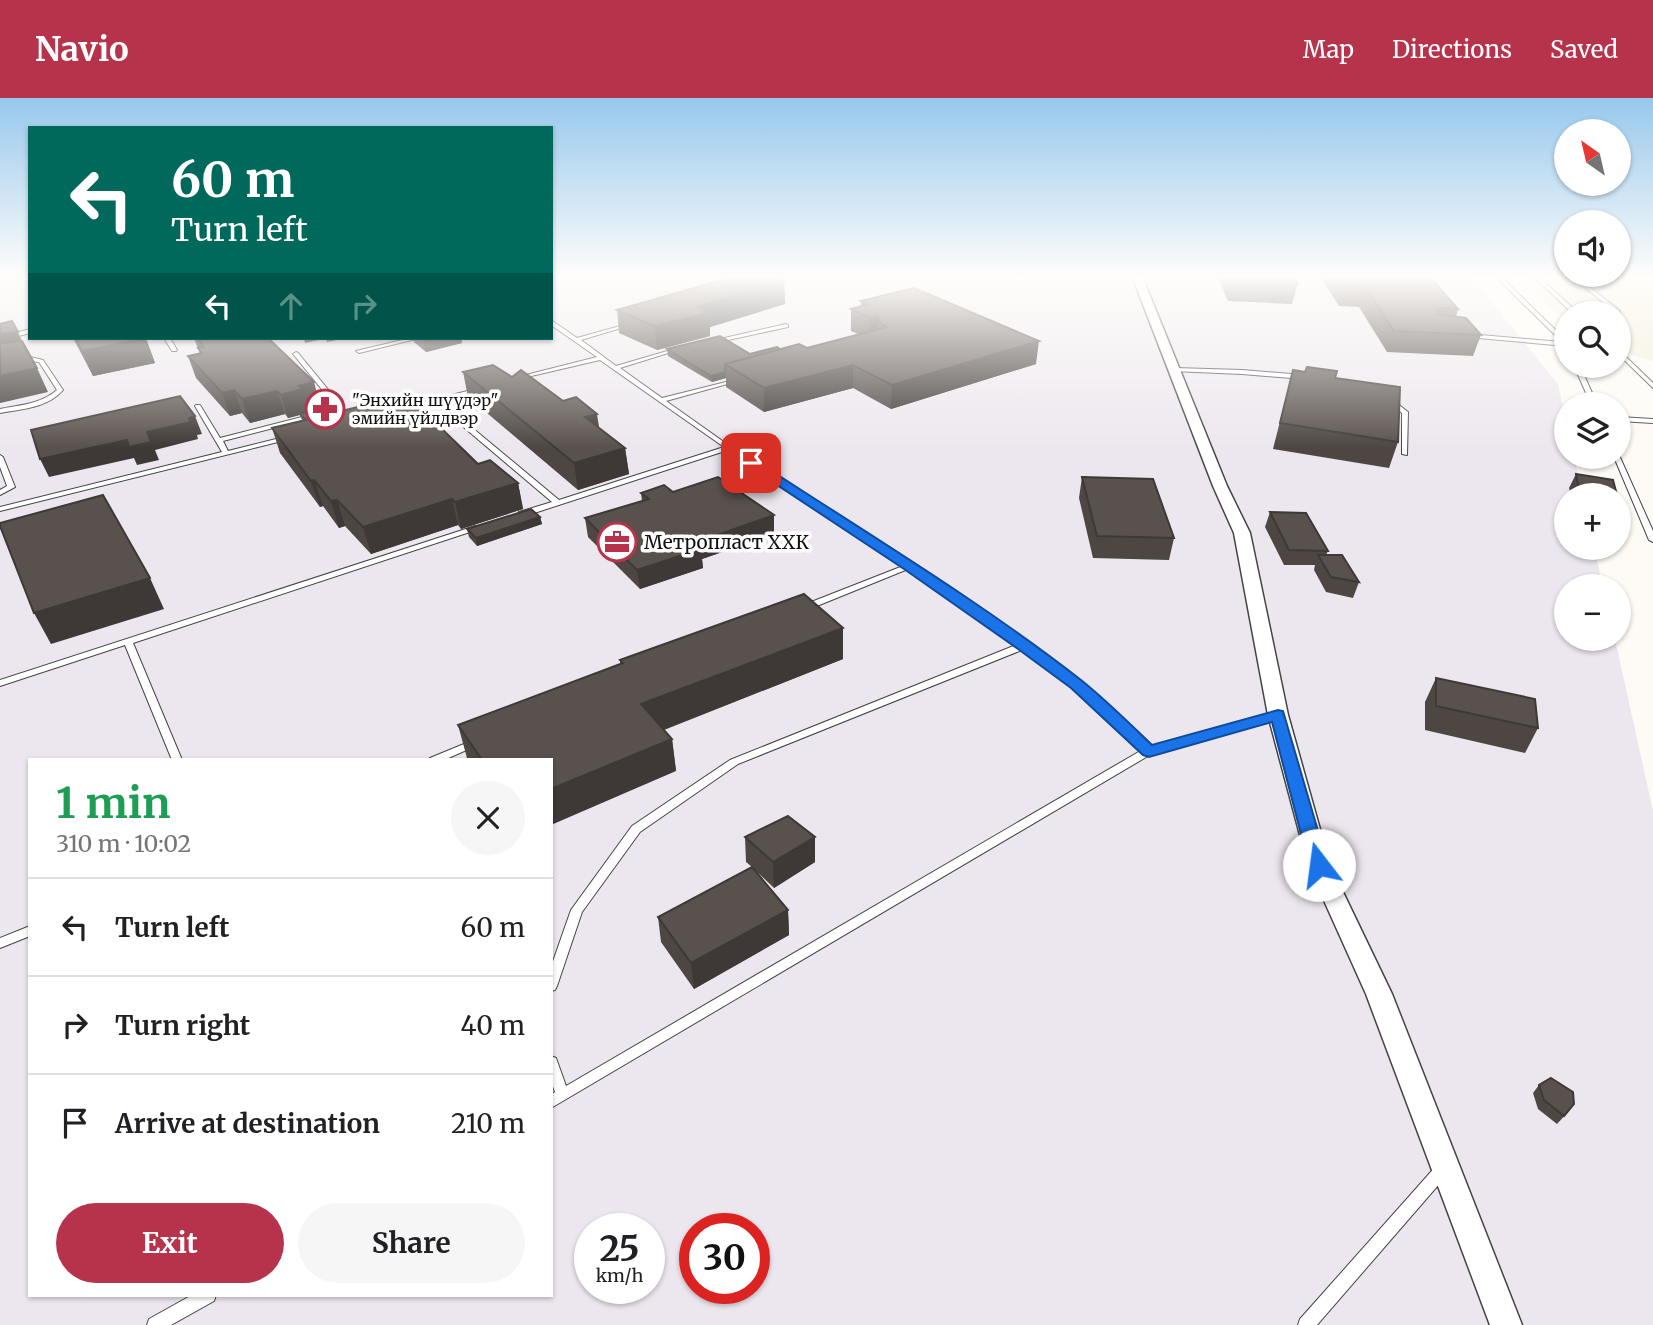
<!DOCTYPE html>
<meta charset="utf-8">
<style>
body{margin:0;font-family:Merriweather,serif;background:#f6f6f6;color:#202124;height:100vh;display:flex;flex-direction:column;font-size:26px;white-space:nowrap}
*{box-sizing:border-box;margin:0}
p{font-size:23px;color:#757577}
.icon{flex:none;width:38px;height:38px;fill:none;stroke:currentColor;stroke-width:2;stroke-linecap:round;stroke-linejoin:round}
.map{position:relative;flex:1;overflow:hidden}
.sheet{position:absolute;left:28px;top:660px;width:525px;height:539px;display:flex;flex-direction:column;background:#fff;border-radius:0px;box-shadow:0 2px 5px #0004}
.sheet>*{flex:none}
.guide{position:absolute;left:28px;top:28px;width:525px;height:214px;border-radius:0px;box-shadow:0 2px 5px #0004;background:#00695c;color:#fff;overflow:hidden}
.needle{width:46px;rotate:326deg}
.buttons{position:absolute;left:1554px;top:21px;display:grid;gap:14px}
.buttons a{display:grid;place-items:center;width:77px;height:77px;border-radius:50%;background:#fff;box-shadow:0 2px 5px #0004;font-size:35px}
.speed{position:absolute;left:574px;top:1115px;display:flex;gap:14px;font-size:35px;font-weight:700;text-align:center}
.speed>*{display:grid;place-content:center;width:91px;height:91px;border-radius:50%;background:#fff;box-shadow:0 2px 5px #0004;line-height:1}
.speed small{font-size:18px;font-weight:400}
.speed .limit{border:10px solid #d22;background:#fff;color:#111}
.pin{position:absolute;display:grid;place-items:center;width:60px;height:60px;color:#fff;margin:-30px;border-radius:14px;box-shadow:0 4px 10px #0006}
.me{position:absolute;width:77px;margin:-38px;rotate:345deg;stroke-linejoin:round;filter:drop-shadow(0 0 5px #0008)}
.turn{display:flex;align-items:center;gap:24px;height:147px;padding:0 28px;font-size:32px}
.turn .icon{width:91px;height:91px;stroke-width:2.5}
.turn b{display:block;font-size:49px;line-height:60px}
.lanes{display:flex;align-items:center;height:66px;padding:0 28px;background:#0003;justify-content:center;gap:35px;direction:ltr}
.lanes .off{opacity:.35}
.round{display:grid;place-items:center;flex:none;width:74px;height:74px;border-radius:37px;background:#f6f6f6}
.summary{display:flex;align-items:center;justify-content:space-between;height:119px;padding:0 28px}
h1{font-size:42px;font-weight:700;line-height:52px;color:#1e9e55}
.cta{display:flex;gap:14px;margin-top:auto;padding:14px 28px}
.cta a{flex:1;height:80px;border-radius:42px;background:#b7334b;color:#fff;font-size:28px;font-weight:700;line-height:80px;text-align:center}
.cta a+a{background:#f6f6f6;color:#202124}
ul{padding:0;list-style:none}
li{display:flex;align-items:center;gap:21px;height:98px;padding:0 28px;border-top:2px solid #e0e0e0}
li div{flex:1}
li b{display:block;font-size:26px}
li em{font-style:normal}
header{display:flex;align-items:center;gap:42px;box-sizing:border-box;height:98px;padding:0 35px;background:#b7334b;color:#fff}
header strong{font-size:33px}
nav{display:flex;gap:38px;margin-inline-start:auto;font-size:24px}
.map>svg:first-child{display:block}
</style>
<header>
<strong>Navio</strong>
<nav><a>Map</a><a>Directions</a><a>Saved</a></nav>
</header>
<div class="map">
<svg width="1653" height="1227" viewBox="0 0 1653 1227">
<rect width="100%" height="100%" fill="#fefbf6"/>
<!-- industrial -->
<path fill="#ece7ee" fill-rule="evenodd" d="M0 178H30V240H551V178H1470L1558 286 1566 323V359H1574L1583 397H1566V450H1594L1603 488H1566V541H1615L1653 713V1227H0ZM30 662H551V1197H30ZM590 1130H649V1190H590ZM695 1130H754V1190H695Z"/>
<!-- farmland -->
<path fill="#f3edd7" d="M1518 178H1653V263L1619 253V215H1566V224Z"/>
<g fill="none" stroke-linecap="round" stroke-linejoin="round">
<defs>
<g id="service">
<path d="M783 178H790L767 186 764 184Z"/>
<path d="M1495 178H1500L1566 242V248L1467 239V237L1469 236 1562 244Z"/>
<path d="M1533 178H1538L1574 211V213H1570Z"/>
<path d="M1571 178H1576L1620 213V215H1616Z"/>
<path d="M551 222 577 240 631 225V227L581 242 616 268 681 249V251L620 270 662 300 738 281V283L666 303 731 349 912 466 1026 546 1080 585 1151 649 1278 614 1283 617 1281 619 1153 655 551 1010V997L555 994 551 983V958L556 960 566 988 1142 652 1074 589 1022 552 738 666 640 734 582 814 557 888 555 892 551 893V869L571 812 632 728 730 662 1016 547 908 471 807 512H801L800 510 801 508 903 468 728 352 525 418H519V414L552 404 434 304 404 312 402 311V309L480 290V292L440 303 559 402 724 349 600 262 514 282V280L597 259 551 227Z"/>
<path d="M786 226 788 227V229L714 245 711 243Z"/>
<path d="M30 231V235L0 243V239Z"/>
<path d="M164 240H170L177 252 176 253H172Z"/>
<path d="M411 240H420L359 255 356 253Z"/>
<path d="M296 254 298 255 353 322V324H349L340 313 223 343 228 353 288 338 291 340 290 341 0 413V409L222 354 195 308 196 307H200L220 340 337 310 294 257 293 256Z"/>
<path d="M1622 255 1653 285V290L1620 258 1619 257Z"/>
<path d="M30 259 43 262 63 292C47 310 22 311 0 315V311C20 307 41 306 57 292L39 264 30 263 0 267V263Z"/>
<path d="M1574 268H1580L1597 306H1591Z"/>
<path d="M1175 270 1242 272 1304 277 1307 279 1304 281 1242 276 1173 273V271Z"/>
<path d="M1390 303H1394L1408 314 1407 357 1402 356V315L1390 305Z"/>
<path d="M1619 319 1653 321V325L1619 323Z"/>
<path d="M0 357 3 359 15 389 0 397V392L7 388 0 369Z"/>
<path d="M1619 357 1653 433V444L1649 442 1614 359H1619Z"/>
<path d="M475 428H478L482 430 133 545 182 662H172L125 547 0 588V582Z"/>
<path d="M476 641 481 644 480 646 444 662H429L430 660Z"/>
<path d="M30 828V838L0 850V840Z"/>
<path d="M1442 1065 1447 1067 1449 1072 1447 1077 1317 1227H1298L1300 1221 1437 1067Z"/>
<path d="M192 1197H216L214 1203 171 1227H147L149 1221Z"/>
</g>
<path id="minor" d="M1132 178H1142L1227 388 1250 435 1288 617 1330 767 1392 896 1522 1227H1490L1366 896 1308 767 1268 617 1234 435 1213 388Z"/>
</defs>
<!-- service casing -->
<use href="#service" stroke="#444" stroke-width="2"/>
<!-- minor casing -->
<use href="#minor" stroke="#444" stroke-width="3"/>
<!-- service -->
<use href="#service" fill="#fff" fill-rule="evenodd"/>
<!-- minor -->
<use href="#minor" fill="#fff" fill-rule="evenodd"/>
</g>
<!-- wall -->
<g fill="#4d4643">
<path d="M1217 178H1293L1298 185 1292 206 1228 203Z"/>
<path d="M1320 178H1429L1458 211 1456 219 1481 237 1473 258 1387 254 1359 209 1339 208Z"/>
<path d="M784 183 785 206 710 229V238L657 252 619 235 617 212Z"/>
<path d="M861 203 1036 266 891 311 853 290 764 314 726 289V280L712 284 668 258 667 251 750 256 780 251 807 250 858 236 851 233V211L861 208Z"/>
<path d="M73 240H145L155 265 93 278Z"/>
<path d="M194 240H268L320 307 309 310 310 313 329 316 478 366 518 385 523 411 461 431 458 427 371 456 345 428 339 430 323 408 320 409 280 355 272 330 302 322 300 317 288 320 285 316 250 325 242 315 230 318 196 280 188 258 200 256Z"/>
<path d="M413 240H461L462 245 426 254 414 244Z"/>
<path d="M1293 272 1335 280 1398 344 1389 370 1273 351Z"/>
<path d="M463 274 599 330 625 350 629 376 578 392 468 299Z"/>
<path d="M1576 376 1617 397H1571L1569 390Z"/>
<path d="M1082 379 1174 440 1169 462 1093 460 1079 400Z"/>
<path d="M673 394 774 436 702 461 703 470 640 491 588 439 585 420 642 403 641 395Z"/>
<path d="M1270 414 1328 453 1326 457 1359 484 1353 500 1326 494 1314 472 1315 467H1284L1265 429Z"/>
<path d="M540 419 542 426 477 448 469 439 467 431Z"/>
<path d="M843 530V561L664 632 672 641 676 673 551 662H468L467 660 458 627 620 566V562Z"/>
<path d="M1436 580 1538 630 1525 655 1425 632V604Z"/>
<path d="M745 739H815V764L774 790 752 769 788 812 789 837 694 891 661 844 658 819 752 769 746 764Z"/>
<path d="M1539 987 1568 1014 1557 1026 1538 1011 1533 995Z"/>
</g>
<!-- shaded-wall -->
<g fill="#3e3937">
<path d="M784 183 785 206 710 229V238L657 252 654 228 698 209Z"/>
<path d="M878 219V241L869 242 870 220Z"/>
<path d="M18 234 28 257 0 260V236Z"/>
<path d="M146 240 155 265 93 278 82 253Z"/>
<path d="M304 240H323V241L305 245Z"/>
<path d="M326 240H347L327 244Z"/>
<path d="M435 240H461L462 245 426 254 423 243Z"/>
<path d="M1039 243 1036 266 891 311 892 287Z"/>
<path d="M853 267V290L764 314V290Z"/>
<path d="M37 270 48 294 0 305V278Z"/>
<path d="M725 274 726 280 712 284 711 278Z"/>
<path d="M314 284 320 307 309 310 310 314 288 320 281 297 299 288Z"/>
<path d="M234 292 242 315 230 318 222 295Z"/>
<path d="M277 293 285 316 250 325 242 301Z"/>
<path d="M597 316 601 342 585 319Z"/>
<path d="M195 318 202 336 197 337 198 341 155 352 159 362 137 367 134 360 49 379 40 361 147 334Z"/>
<path d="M625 350 629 376 578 392 574 365Z"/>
<path d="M314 382 323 408 320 409 311 383Z"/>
<path d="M518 385 523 411 461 431 455 404Z"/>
<path d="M452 401 458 427 371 456 363 429Z"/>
<path d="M337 402 345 428 339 430 331 403Z"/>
<path d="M774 417V436L702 461 703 470 640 491 637 472 694 445Z"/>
<path d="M540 419 542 426 477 448 476 440Z"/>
<path d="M150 480 164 511 51 546 34 515Z"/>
<path d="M843 530V561L645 639 641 606Z"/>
<path d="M672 641 676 673 551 727V691Z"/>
<path d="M815 739V764L774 790 773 764Z"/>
<path d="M788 812 789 837 694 891 691 865Z"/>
</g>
<!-- building -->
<g fill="#59514e" stroke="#3e3937" stroke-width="2">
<path d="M736 178H770L784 183 698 209 709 215 654 228 617 212Z"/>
<path d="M1231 178H1293L1298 185 1233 182Z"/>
<path d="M1338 178H1429L1458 211 1442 210 1438 212 1437 216 1466 220 1481 237 1394 233 1365 189 1345 188Z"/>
<path d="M914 190 1039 243 892 287 853 267 764 290 725 266 799 246 807 250 887 229 879 224 878 219 870 220 851 211 869 206 861 203Z"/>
<path d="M12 223 18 234 0 236V226Z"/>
<path d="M720 238 750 256 777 249 780 251 725 266V274L711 278 667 251Z"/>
<path d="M75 240H146L82 253Z"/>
<path d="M198 240H268L314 284 299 288 303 291 281 297 277 293 242 301 234 292 222 295 188 258 202 255 198 250 204 249Z"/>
<path d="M419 240H435L423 243Z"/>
<path d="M22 243 37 270 0 278V245Z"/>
<path d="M493 267 512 279 521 272 563 303 576 299 597 316 585 319 625 350 574 365 463 274Z"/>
<path d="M1307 269 1337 273 1335 280 1400 289 1398 344 1280 325 1293 272 1305 274Z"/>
<path d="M407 297 478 366 490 362 518 385 455 404 452 401 363 429 337 402 331 403 314 382 311 383 272 330 306 322 300 316 323 310 329 316Z"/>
<path d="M180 298 195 318 189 320 191 324 147 334 151 344 129 349 127 342 40 361 31 332Z"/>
<path d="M1576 376 1613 382 1617 397H1580Z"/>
<path d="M718 379 774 417 694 445 701 451 637 472 585 420 649 401 641 395 664 387 673 394Z"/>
<path d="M1082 379 1153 381 1174 440 1097 438Z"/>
<path d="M103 397 150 480 34 515 0 428V425Z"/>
<path d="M531 411 540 419 476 440 467 431Z"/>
<path d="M1270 414 1306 415 1328 453 1289 452Z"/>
<path d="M1318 457H1342L1359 484 1331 479Z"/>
<path d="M804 496 843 530 641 606 672 641 551 691V662H482L458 627 623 565 620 562Z"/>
<path d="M1436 580 1535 601 1538 630 1436 608Z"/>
<path d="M788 718 815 739 773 764 745 739Z"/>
<path d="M752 769 788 812 691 865 658 819Z"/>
<path d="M1551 980 1573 994 1574 1006 1564 1018 1544 1002 1539 987Z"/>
</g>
<!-- sky -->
<linearGradient id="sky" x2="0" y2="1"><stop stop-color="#97c8ec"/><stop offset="0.51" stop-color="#fffdfb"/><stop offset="1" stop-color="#fffdfb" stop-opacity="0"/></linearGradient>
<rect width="1653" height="350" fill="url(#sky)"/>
<!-- route -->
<path fill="#1a73e8" stroke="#114b97" stroke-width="2" d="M747 362H755C863 433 980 503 1081 582 1106 602 1129 625 1152 647L1278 612 1283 613 1328 767 1325 772H1312L1309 767 1272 624 1149 659 1143 657 1071 590 1018 551 904 471 747 367Z"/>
<!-- icons -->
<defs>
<symbol id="pharmacy-ring" viewBox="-11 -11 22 22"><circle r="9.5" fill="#fff" stroke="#b7334b" stroke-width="1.5"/><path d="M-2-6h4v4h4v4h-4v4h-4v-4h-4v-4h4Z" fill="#b7334b"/></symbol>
<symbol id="office-ring" viewBox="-11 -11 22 22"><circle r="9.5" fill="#fff" stroke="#b7334b" stroke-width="1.5"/><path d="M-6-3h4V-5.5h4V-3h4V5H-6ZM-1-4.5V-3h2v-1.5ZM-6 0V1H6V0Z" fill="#b7334b"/></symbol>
</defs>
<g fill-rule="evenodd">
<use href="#pharmacy-ring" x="303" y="289" width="44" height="44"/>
<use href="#office-ring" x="595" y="422" width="44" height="44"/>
</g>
<g text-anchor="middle" stroke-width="7" stroke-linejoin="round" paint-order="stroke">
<!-- far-poi labels -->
<g font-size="16" fill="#111" stroke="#fff" text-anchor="start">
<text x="352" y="308">"Энхийн шүүдэр"<tspan x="352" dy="18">эмийн үйлдвэр</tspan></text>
</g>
<!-- poi labels -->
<g font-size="19" fill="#111" stroke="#fff" text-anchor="start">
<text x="644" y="451">Метропласт ХХК</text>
</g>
</g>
</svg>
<div class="buttons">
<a><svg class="needle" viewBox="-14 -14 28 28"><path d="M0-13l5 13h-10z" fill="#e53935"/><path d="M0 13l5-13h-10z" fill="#757577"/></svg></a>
<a><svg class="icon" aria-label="sound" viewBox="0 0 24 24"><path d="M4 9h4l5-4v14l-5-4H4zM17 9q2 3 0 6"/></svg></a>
<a><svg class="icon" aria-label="search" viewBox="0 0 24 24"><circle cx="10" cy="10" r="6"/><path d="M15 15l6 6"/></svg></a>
<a><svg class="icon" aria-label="layers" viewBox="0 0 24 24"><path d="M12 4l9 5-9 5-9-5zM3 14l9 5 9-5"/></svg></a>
<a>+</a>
<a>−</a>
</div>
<div class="speed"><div>25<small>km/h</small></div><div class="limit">30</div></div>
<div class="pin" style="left:751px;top:365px;background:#d93025"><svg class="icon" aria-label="arrive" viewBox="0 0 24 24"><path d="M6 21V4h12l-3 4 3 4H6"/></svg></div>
<svg class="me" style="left:1319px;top:767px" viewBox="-20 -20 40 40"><circle r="19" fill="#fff"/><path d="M0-13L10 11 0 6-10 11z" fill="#1a73e8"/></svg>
<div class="guide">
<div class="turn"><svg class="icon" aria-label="left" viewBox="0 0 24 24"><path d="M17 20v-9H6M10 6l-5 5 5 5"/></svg><div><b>60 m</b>Turn left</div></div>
<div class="lanes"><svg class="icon" aria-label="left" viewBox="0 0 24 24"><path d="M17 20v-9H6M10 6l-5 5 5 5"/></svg><svg class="icon off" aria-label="ahead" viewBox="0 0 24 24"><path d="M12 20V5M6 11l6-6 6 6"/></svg><svg class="icon off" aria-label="right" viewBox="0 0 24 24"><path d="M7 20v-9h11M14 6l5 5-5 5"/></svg></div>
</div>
<section class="sheet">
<div class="summary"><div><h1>1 min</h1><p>310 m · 10:02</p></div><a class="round"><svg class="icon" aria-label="close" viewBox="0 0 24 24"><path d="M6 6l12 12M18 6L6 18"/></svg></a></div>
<ul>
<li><svg class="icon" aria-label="left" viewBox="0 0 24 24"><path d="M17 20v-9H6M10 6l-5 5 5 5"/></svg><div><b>Turn left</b></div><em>60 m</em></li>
<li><svg class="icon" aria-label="right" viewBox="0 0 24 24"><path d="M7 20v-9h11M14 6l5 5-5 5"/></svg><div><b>Turn right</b></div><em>40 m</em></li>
<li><svg class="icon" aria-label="arrive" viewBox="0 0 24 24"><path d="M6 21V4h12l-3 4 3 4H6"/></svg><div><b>Arrive at destination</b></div><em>210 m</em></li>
</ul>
<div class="cta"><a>Exit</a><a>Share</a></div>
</section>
</div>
